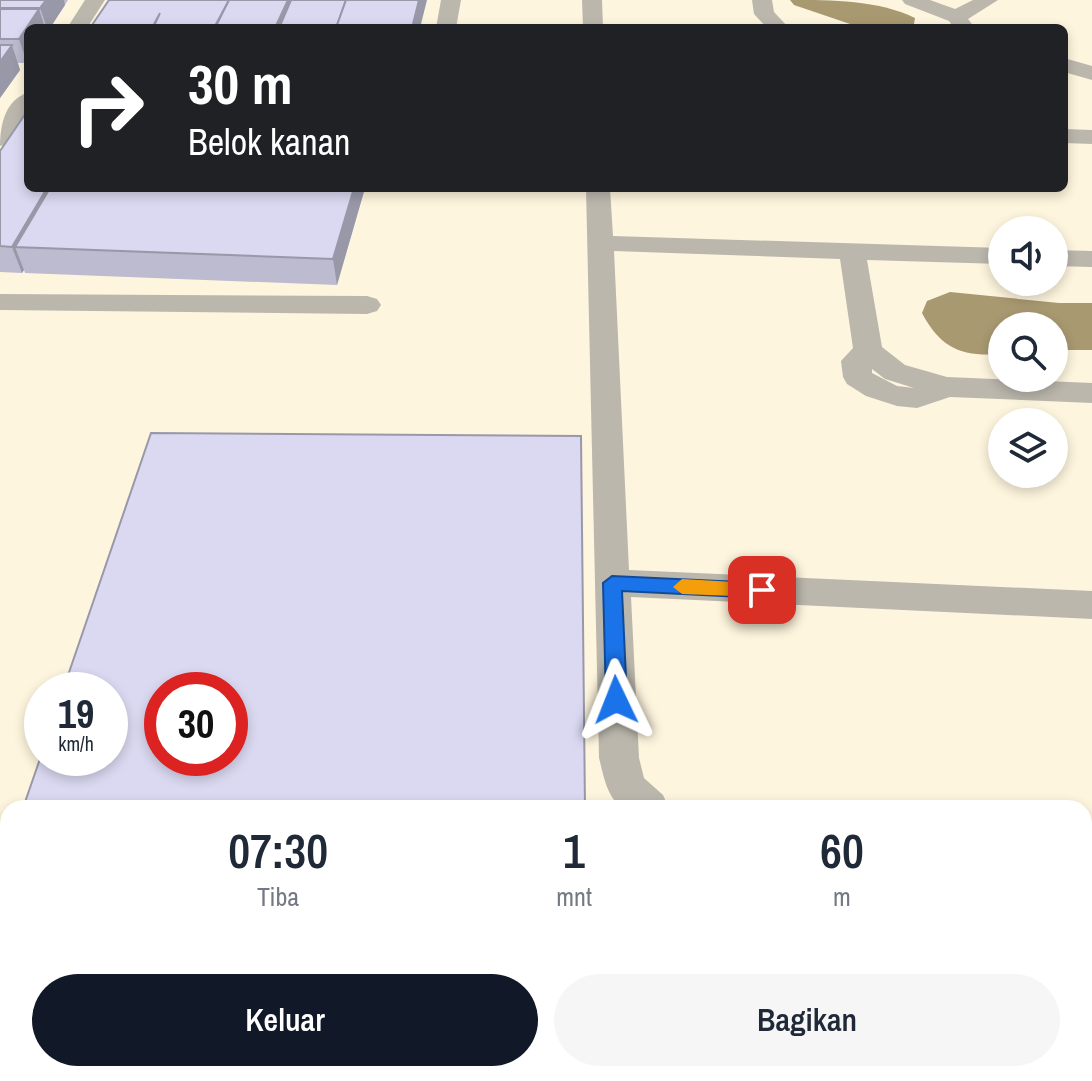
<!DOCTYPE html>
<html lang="id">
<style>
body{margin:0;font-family:"Archivo Narrow",sans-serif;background:#f6f6f7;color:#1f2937;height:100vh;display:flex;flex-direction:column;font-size:30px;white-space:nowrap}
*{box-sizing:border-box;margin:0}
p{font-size:26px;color:#747a83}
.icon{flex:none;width:44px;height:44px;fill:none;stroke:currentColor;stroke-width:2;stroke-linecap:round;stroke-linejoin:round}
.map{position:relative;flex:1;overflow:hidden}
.sheet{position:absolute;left:0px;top:800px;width:1092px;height:282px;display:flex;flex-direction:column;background:#fff;border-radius:24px 24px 0 0;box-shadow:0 4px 12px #0003}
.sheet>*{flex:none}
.guide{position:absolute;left:24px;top:24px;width:1044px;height:168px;border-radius:12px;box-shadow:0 4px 12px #0003;background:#202124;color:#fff;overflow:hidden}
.buttons{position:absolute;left:988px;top:216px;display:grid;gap:16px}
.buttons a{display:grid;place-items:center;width:80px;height:80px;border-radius:50%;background:#fff;box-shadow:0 4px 12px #0003;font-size:40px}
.speed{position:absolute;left:24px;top:672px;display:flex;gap:16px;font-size:40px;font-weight:700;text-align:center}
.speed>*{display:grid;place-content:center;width:104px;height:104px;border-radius:50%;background:#fff;box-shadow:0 4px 12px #0003;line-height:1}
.speed small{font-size:20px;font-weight:400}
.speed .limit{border:12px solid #d22;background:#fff;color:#111}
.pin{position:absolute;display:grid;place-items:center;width:68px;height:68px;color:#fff;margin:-34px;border-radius:16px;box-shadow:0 4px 12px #0006}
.me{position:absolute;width:88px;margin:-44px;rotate:358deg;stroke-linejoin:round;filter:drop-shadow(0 0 6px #0008)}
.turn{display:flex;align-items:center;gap:28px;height:168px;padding:0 32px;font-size:36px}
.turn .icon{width:104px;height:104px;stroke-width:2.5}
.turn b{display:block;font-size:56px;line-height:68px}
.eta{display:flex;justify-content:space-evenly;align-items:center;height:136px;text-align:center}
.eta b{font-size:48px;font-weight:600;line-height:56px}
.cta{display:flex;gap:16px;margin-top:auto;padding:16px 32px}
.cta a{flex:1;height:92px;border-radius:48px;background:#111827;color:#fff;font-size:32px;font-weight:600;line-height:92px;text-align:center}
.cta a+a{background:#f6f6f7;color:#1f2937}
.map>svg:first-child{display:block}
</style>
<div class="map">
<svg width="1092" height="1081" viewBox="0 0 1092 1081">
<rect width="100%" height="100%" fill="#fef5de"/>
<!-- water -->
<g fill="#a89971">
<path d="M790 0C832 0 878 0 915 18L914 24 908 26 853 25 794 5Z"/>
<path d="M950 292 1059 303H1092V350H1054V326H1002V354C962 357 941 349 922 313L927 301Z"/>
</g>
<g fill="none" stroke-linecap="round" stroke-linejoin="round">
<!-- minor -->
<g fill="#bbb7ad" fill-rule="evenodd">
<path d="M85 0H105L87 28H67Z"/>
<path d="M441 0H461L456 28H436Z"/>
<path d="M582 0H602L603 28H583Z"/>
<path d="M752 0H772L774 12 789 28H767L754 14Z"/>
<path d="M902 0H930L955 9 973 0H998L968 19 975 28H954L949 21 905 4Z"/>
<path d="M1064 58 1092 66V80L1064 72Z"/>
<path d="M28 93V116L8 144 0 146C0 126 5 99 28 93Z"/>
<path d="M1064 129 1092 130V144L1064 143Z"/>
<path d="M586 188H610L613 236 1002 248V264L867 260 882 347 905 365 947 377 1092 383V403L950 397 917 408 897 406 866 396 847 384 843 377 841 361 853 348 840 259 614 251 629 570 1092 591V619L631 597 639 758 644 778 663 795 669 808H621C606 794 604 777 599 758ZM872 369 885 379 914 388 897 386 872 373Z"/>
<path d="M1054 250 1092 251V267L1054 266Z"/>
<path d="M0 294 367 296 377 299 381 305 377 311 367 314 0 310Z"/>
<rect x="1084" y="850" width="8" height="40"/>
<rect x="1084" y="942" width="8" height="44"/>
<rect x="599" y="1074" width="48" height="7"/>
</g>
</g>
<!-- wall -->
<g fill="#bcbbcf">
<path d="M0 0H68L50 28H28L27 63H18L20 70 0 98Z"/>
<path d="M0 151 28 188H365L337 285 25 273 24 270 22 273 0 272Z"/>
</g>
<!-- shaded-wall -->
<g fill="#9998a9">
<path d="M46 0H64L65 5 50 28H47L40 8Z"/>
<path d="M288 0H298L286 28H275Z"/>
<path d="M419 0H427L420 28H412Z"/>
<path d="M39 9 45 28H28L27 63 19 39Z"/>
<path d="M12 45 20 70 0 98V62Z"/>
<path d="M47 188H72L15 247 24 270 22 273 12 247Z"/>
<path d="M354 188H365L337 285 333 259Z"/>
</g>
<!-- building -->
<g fill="#dbd9f1" stroke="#9998a9" stroke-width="2" fill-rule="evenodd">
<path d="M0 0H46L40 8H0Z"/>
<path d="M109 0H229L214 28H153L160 13 152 28H90Z"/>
<path d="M229 0H288L275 28H215Z"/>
<path d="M291 0H346L336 28H279Z"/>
<path d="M346 0H419L412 28H336Z"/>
<path d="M0 9H39L19 39H0Z"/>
<path d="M0 45H12L0 62Z"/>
<path d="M28 110V188H47L12 247 0 246V151Z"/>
<path d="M50 188H354L333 259 15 247Z"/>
<path d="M151 433 581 436 585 808H23L42 753V758H110V690H63ZM162 690H230V758H162Z"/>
<path d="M8 852V1074H588V1081H0V875Z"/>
</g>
<!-- route -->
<path fill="#1a73e8" stroke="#114b97" stroke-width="2" d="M612 576 762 583 771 590 762 598 622 591 627 700 624 706 616 708 609 706 606 700 603 583Z"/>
<!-- slow -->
<path fill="#f59e0b" d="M682 579 735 582 745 589 735 596 682 594 673 587Z"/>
</svg>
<div class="buttons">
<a><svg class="icon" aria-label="sound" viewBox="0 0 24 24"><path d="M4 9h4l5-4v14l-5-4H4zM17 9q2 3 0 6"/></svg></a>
<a><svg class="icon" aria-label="search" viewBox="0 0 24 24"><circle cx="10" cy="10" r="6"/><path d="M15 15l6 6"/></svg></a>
<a><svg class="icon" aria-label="layers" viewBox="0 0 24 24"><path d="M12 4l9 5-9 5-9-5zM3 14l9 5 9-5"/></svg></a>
</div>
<div class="speed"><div>19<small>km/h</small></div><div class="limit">30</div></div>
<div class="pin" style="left:762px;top:590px;background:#d93025"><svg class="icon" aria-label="arrive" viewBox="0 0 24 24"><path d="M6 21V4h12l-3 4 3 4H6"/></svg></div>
<svg class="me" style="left:616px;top:700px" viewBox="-20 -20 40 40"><path d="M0-17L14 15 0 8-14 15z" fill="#1a73e8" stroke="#fff" stroke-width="4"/></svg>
<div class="guide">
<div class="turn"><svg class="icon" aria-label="right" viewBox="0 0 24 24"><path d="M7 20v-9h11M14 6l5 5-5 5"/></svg><div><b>30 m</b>Belok kanan</div></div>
</div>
<section class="sheet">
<div class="eta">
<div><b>07:30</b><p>Tiba</p></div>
<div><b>1</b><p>mnt</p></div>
<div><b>60</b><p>m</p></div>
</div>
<div class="cta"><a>Keluar</a><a>Bagikan</a></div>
</section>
</div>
